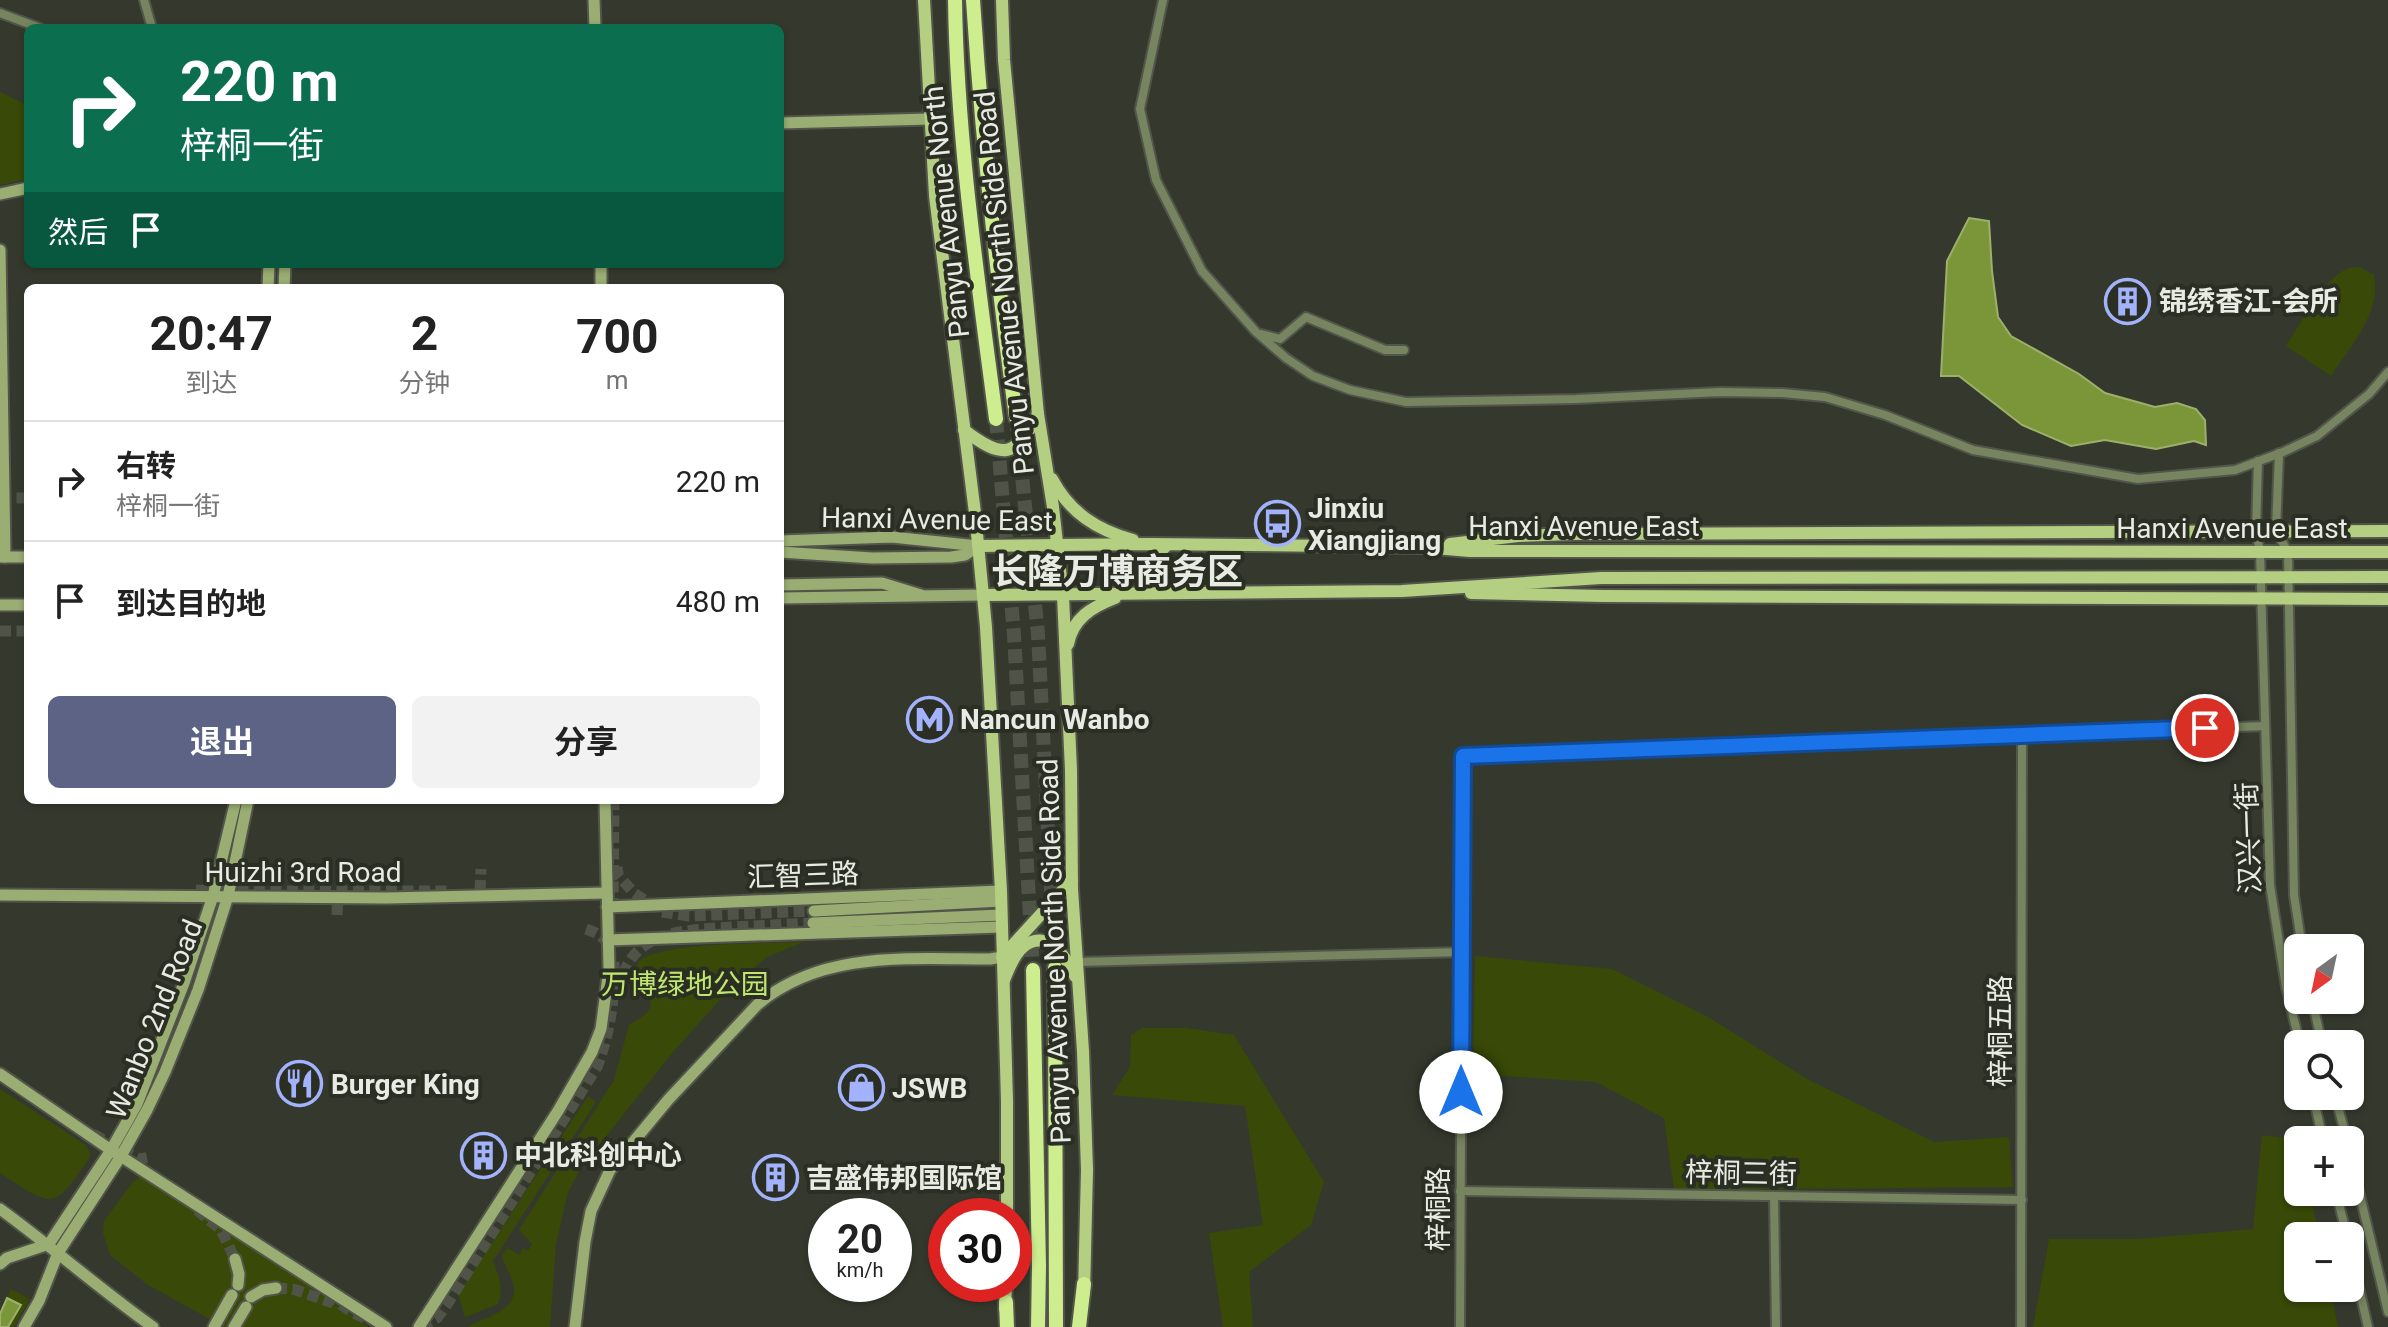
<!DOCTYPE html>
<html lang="zh">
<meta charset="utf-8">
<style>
body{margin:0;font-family:Roboto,"Noto Sans SC",sans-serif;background:#f2f2f2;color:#222;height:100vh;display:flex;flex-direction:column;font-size:30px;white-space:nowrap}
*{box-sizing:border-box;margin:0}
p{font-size:26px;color:#767676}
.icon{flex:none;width:44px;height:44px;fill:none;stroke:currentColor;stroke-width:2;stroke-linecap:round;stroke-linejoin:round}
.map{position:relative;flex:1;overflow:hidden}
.sheet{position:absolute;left:24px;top:284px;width:760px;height:520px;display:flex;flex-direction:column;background:#fff;border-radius:12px;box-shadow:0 2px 6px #0004}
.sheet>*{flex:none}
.top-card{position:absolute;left:24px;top:24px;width:760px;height:244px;border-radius:12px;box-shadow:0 2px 6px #0004;background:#0b6e4f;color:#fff;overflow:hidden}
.needle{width:52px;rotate:213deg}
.fabs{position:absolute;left:2284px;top:934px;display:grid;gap:16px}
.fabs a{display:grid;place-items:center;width:80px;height:80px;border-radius:12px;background:#fff;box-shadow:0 2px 6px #0004;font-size:40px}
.speed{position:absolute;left:808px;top:1198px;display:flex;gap:16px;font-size:40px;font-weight:700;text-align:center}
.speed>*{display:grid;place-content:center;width:104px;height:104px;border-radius:50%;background:#fff;box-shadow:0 2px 6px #0004;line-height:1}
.speed small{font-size:20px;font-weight:400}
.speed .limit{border:12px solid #d22;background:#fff;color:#111}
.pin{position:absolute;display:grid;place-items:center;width:68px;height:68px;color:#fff;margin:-34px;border:4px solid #fff;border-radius:50%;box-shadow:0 2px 8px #0007}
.me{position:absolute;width:88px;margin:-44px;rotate:0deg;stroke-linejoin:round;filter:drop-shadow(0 0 6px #0008)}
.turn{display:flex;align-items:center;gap:28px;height:168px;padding:0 24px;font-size:36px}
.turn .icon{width:104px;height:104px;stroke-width:2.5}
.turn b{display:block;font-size:56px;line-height:68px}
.then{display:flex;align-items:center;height:76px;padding:0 24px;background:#0003;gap:16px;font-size:30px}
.eta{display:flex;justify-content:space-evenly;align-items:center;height:136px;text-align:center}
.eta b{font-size:48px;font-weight:700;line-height:56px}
.action{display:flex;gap:16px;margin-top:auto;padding:16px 24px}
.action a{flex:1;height:92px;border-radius:12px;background:#5c6385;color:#fff;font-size:32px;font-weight:700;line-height:92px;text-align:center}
.action a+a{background:#f2f2f2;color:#222}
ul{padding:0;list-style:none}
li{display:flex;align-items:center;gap:24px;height:120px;padding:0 24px;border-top:2px solid #e0e0e0}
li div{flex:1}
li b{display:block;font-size:30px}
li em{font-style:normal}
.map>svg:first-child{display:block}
</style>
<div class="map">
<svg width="2388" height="1327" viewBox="0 0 2388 1327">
<rect width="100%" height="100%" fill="#35392d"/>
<!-- green -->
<g fill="#384908">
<path d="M0 92 28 106V179L0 185Z"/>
<path d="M2352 267 2362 268 2374 275C2382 312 2350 347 2331 376L2286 346C2300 325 2326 273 2352 267Z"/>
<path d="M804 942 767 957 729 990 673 1052 581 1168 568 1192 556 1244 550 1327H468C483 1317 517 1312 514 1287 512 1277 505 1267 502 1256L507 1248 520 1255 523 1248 528 1251 532 1244 519 1230 614 1080 629 1025C647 1013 656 1013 647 990L631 986C632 978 633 968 639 962 658 941 771 944 804 942Z"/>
<path d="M1475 956 1612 969 1708 1017 1807 1079 1934 1142 2009 1137 2013 1187 1674 1190 1664 1118 1596 1082 1473 1074Z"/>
<path d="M1142 1028H1187L1234 1035 1324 1182 1311 1225 1249 1272 1253 1327H1223L1209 1233 1263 1225 1245 1106 1112 1095 1130 1067 1131 1035Z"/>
<path d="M0 1089 86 1145 91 1155C54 1211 55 1209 0 1173Z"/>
<path d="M588 1096 596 1102 493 1261C499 1276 504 1288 498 1304L465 1317 458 1295Z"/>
<path d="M2262 1135 2293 1139 2298 1153V1192H2310L2319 1236H2298V1288H2330L2338 1327H2033L2049 1239H2138L2253 1229Z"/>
<path d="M140 1176H148L369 1327H224L148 1285 110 1255 103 1233 104 1221 132 1183Z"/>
<path d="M11 1289 30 1299 14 1327H8L7 1298Z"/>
</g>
<!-- water -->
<g fill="#7b9639" stroke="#9cb06c" stroke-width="2">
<path d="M1969 218 1989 221 1992 271 1998 317 2011 336 2079 374 2105 393 2155 407 2177 403 2196 409 2205 420 2206 445 2194 441 2156 449 2105 440 2071 446 2022 425 1959 376H1941L1947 261Z"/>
<path d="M7 1298 21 1305 8 1327H0V1314Z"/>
</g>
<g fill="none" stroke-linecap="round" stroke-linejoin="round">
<!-- secondary-tunnel -->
<g stroke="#505448" stroke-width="11" stroke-dasharray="11 5.5" stroke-linecap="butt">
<path d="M0 498H28"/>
<path d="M0 631H28"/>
<path d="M617 867 618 875 634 893 662 912 689 916 814 911"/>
<path d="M230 883 229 891H447"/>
<path d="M196 890 229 891"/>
<path d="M480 891 481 869"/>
<path d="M613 909 614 800"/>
<path d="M337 915 338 892"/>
<path d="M586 929C598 933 605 937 610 949"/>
<path d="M619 990C629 930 683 930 732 927 759 926 786 924 813 923"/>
<path d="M93 1134 139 1159 150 1157"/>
<path d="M197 1210 221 1230 235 1259"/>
<path d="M276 1288 293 1289 333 1303"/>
<path d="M327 1295 352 1312 366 1319"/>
<path d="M421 1327 437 1318 446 1306 597 1067C610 1033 615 999 614 962"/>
</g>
<!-- highway-tunnel -->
<g stroke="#505448" stroke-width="14" stroke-dasharray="14 7" stroke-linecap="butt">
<path d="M1016 417 1038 634 1055 968"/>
<path d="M996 419 1014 635 1033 970"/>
</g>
<defs>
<g id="street">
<path d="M144 0 152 28"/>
<path d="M1163 0 1140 109 1156 180 1202 271 1256 332 1286 358 1313 376 1350 390 1406 402 1576 399 1720 392 1782 393 1825 397 1885 415 1973 450 2138 479 2235 470 2283 452 2317 436 2369 394 2388 372"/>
<path d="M0 13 40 28"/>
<path d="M1261 334 1280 339 1306 317 1385 350H1404"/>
<path d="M2279 453 2276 531 2288 552 2294 895 2302 948"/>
<path d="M2258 461 2256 531 2260 552 2270 885 2286 987 2300 1044"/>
<path d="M1077 962 1462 952"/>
<path d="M2312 1000 2322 1044"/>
<path d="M2313 1096 2323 1140"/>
<path d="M2335 1096 2347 1140"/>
<path d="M2350 1154 2388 1312"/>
<path d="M1460 1191 2022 1200"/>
<path d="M2336 1192 2347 1236"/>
<path d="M1774 1196 1776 1327"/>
<path d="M2350 1249 2368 1327"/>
<path d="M1460 1327 1463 756 2265 726"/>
<path d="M2021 1327 2022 735"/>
</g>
<g id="secondary">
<path d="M594 0 595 28"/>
<path d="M780 123 930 119"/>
<path d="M0 194 28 188"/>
<path d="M0 250 5 557"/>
<path d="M601 264V288"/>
<path d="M268 288 269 264"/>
<path d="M284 288 285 264"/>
<path d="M780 541 892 537 978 546"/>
<path d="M780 552 872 558 951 557 965 555 978 546"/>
<path d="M1 557H28"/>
<path d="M780 585 882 583 921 595"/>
<path d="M780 598 983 595"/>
<path d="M0 605H28"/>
<path d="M0 895 387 898 606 893"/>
<path d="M607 907 1001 891"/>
<path d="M814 911 1001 901"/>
<path d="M813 923 1001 915"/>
<path d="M608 940 1001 927"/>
<path d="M0 1074 111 1150 386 1327"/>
<path d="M0 1209C52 1247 101 1290 153 1327"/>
<path d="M235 1259 239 1274 238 1285"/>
<path d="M0 1264 7 1258 49 1244 111 1150 137 1104 184 983 213 896 236 800"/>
<path d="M251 1297 263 1290 276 1288"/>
<path d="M24 1327 39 1301 58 1253 121 1156 147 1110 165 1072 198 990 228 896 248 800"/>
<path d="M214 1327 232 1295"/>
<path d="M234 1327 246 1307"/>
<path d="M419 1327 558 1111 592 1052 601 1029 609 969 605 800"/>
<path d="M575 1327 585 1242 591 1211 610 1170 668 1100 757 1005C821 950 911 959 990 959L1002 957"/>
</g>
<g id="primary">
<path d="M924 0 935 196 975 513 986 627 1001 891 1007 1101V1216"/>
<path d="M1002 0 1004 60 1038 414 1053 507 1063 596 1071 770 1072 889 1083 1051 1087 1170 1084 1293"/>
<path d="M964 430C1003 460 1016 458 1038 414"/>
<path d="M1052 479C1070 513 1097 530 1133 540"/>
<path d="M1450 544 1518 536 1573 534 2388 531"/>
<path d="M978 546 1148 544 1423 547 1470 551 2388 552"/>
<path d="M1166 546C1147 562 1156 578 1172 593"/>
<path d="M1471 593 1603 596 2388 599"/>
<path d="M983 595 1402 591 1601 578 2388 577"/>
<path d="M1068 644C1073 618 1092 607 1115 598"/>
<path d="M1002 957 1072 880"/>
<path d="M1004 980C1009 969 1013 955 1023 947 1047 927 1066 957 1075 976"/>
<path d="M1005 1309 1006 1284"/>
</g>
<g id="highway">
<path d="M955 0C957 140 978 280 996 419"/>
<path d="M973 0C982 140 997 278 1016 417"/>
<path d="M1055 968 1056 1327"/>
<path d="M1033 970 1039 1266 1038 1327"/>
<path d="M1006 1302 1007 1327"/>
<path d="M1079 1327 1084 1284"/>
</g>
</defs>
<!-- street casing -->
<use href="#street" stroke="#52554a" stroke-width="12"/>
<!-- secondary casing -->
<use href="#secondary" stroke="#52554a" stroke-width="15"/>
<!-- primary casing -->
<use href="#primary" stroke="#52554a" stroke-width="16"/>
<!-- highway casing -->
<use href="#highway" stroke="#52554a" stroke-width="18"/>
<!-- street -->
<use href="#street" stroke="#76845f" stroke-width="8"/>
<!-- secondary -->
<use href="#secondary" stroke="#9aae73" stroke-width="11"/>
<!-- primary -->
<use href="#primary" stroke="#b5cf82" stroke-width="12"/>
<!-- highway -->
<use href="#highway" stroke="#cded8f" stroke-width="14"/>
</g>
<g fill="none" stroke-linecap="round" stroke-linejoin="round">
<defs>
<path id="route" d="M1461 1092 1463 756 2205 728"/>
</defs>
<!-- route casing -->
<use href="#route" stroke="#114b97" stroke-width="20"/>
<!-- route -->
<use href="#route" stroke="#1a73e8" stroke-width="14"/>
</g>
<!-- icons -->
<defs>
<symbol id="building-ring" viewBox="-11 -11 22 22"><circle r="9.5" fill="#2b2f23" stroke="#a2b2fd" stroke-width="1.5"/><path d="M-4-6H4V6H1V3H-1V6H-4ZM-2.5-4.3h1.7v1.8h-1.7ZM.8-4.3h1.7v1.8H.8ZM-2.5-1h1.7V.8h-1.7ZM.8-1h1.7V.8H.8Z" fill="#a2b2fd"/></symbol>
<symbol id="bus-ring" viewBox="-11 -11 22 22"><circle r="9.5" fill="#2b2f23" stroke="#a2b2fd" stroke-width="1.5"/><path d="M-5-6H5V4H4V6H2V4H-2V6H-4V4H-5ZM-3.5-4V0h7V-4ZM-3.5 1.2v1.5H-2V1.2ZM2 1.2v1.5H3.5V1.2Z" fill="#a2b2fd"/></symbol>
<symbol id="metro-ring" viewBox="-11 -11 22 22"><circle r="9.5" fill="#2b2f23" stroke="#a2b2fd" stroke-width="1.5"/><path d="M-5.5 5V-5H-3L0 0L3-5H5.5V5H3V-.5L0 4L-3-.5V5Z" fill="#a2b2fd"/></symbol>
<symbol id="restaurant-ring" viewBox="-11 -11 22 22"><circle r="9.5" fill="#2b2f23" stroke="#a2b2fd" stroke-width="1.5"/><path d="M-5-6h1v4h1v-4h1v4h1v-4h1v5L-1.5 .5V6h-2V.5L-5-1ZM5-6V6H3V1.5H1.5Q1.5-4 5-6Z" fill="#a2b2fd"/></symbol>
<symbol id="shop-ring" viewBox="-11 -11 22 22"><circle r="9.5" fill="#2b2f23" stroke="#a2b2fd" stroke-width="1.5"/><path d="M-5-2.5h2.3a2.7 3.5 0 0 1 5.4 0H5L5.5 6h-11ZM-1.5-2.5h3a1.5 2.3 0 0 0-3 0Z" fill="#a2b2fd"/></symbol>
</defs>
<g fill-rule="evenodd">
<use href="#building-ring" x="2102" y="276" width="51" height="51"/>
<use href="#bus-ring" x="1252" y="498" width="51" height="51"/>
<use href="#metro-ring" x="904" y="694" width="51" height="51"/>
<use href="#restaurant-ring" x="274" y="1058" width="51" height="51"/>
<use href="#shop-ring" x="836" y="1062" width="51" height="51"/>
<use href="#building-ring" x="458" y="1130" width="51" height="51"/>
<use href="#building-ring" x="750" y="1152" width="51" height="51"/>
</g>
<g text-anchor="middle" stroke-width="8" stroke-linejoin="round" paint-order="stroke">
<!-- street labels -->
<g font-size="28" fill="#e8ebe3" stroke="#2b2f23">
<text transform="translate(946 212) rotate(-96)" y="10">Panyu Avenue North</text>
<text transform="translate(1004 283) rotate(-96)" y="10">Panyu Avenue North Side Road</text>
<text transform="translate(937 519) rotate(1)" y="10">Hanxi Avenue East</text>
<text x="1584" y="536">Hanxi Avenue East</text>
<text x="2232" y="538">Hanxi Avenue East</text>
<text transform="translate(2248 838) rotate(-92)" y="10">汉兴一街</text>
<text x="303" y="882">Huizhi 3rd Road</text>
<text transform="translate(803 875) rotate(-2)" y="10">汇智三路</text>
<text transform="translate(1054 951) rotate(-92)" y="10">Panyu Avenue North Side Road</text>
<text transform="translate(154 1019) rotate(-68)" y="10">Wanbo 2nd Road</text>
<text transform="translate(2000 1031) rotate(-90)" y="10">梓桐五路</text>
<text transform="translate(1741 1173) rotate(1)" y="10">梓桐三街</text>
<text transform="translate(1438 1209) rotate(-90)" y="10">梓桐路</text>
</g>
<!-- poi labels -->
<g font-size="28" font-weight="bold" fill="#e8ebe3" stroke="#2b2f23" text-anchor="start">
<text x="2159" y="311">锦绣香江-会所</text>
<text x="1308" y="518">Jinxiu<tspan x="1308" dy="32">Xiangjiang</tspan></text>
<text x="960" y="729">Nancun Wanbo</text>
<text x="331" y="1094">Burger King</text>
<text x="892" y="1098">JSWB</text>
<text x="514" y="1165">中北科创中心</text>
<text x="806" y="1188">吉盛伟邦国际馆</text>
</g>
<!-- park labels -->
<g font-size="28" fill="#c0e66d" stroke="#2b2f23">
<text x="685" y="994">万博绿地公园</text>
</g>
<!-- district labels -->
<g font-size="36" font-weight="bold" fill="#e8ebe3" stroke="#2b2f23">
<text x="1117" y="584">长隆万博商务区</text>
</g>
</g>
</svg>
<div class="fabs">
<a><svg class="needle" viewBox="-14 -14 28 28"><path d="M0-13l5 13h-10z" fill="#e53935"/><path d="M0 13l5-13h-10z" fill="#767676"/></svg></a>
<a><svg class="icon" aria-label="search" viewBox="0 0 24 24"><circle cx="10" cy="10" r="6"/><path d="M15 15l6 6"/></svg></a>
<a>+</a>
<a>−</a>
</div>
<div class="speed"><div>20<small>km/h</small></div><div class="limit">30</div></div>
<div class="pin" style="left:2205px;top:728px;background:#d93025"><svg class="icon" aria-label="arrive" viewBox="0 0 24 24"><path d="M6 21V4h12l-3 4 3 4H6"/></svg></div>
<svg class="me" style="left:1461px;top:1092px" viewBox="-20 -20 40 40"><circle r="19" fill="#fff"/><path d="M0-13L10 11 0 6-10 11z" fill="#1a73e8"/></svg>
<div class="top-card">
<div class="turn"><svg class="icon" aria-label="right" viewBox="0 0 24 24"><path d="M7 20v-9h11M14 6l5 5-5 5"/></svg><div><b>220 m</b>梓桐一街</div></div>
<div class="then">然后<svg class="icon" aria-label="arrive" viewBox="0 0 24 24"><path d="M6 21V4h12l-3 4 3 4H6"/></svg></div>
</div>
<section class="sheet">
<div class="eta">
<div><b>20:47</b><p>到达</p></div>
<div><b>2</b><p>分钟</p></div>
<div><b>700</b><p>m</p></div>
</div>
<ul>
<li><svg class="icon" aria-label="right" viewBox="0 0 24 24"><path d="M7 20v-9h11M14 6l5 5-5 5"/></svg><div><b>右转</b><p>梓桐一街</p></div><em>220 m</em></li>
<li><svg class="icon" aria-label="arrive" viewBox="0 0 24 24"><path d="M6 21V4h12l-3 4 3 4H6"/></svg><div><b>到达目的地</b></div><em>480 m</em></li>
</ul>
<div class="action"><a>退出</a><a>分享</a></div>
</section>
</div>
